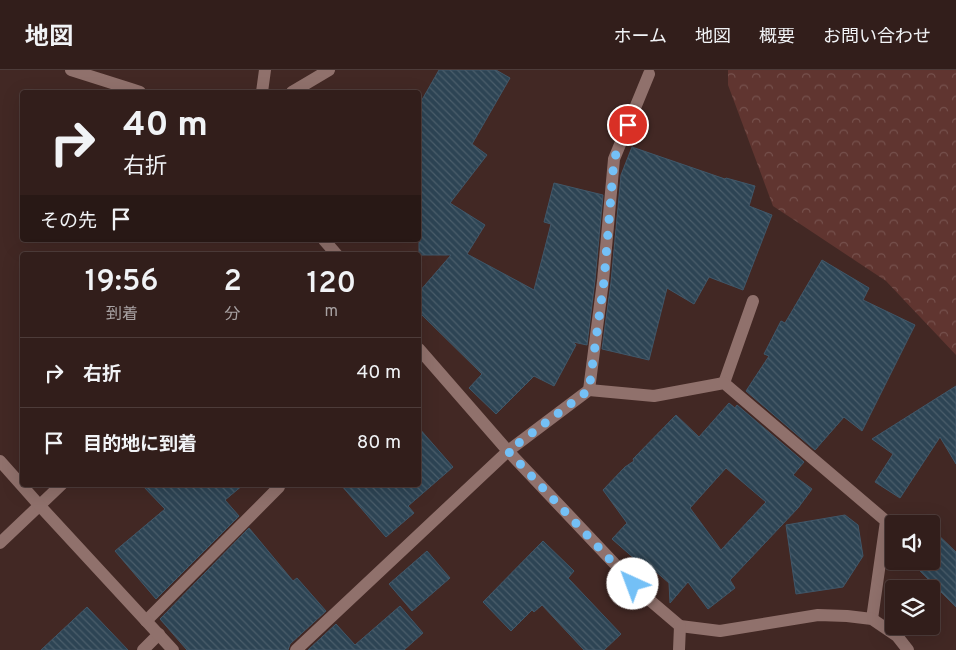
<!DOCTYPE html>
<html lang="ja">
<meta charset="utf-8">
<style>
body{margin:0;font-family:Overpass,"Noto Sans JP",sans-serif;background:#3a2724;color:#f1f3f6;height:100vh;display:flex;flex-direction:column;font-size:19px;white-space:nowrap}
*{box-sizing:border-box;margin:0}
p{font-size:16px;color:#a8a2a3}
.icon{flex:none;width:28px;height:28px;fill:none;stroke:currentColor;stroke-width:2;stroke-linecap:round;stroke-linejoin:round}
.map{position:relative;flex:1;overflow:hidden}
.drawer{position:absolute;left:20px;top:182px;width:401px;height:235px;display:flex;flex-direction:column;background:#321e1b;border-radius:5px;box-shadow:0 5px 20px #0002,0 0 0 1px #4d3c3a}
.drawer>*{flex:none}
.guide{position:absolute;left:20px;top:20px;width:401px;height:152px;border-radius:5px;box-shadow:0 5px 20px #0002,0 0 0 1px #4d3c3a;background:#321e1b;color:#f1f3f6;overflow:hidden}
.buttons{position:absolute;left:885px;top:445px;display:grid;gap:10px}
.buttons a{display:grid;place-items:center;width:55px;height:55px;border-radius:5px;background:#321e1b;box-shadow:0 5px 20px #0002,0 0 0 1px #4d3c3a;font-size:25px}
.pin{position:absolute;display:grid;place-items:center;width:42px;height:42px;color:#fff;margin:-21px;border:2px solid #fff;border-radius:50%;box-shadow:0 1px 5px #0007}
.me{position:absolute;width:55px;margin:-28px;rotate:317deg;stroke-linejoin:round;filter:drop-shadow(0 0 4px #0008)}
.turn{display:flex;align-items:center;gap:18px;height:105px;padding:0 20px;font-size:22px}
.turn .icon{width:65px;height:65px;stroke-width:2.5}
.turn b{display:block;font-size:35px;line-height:42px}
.then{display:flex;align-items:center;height:48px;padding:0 20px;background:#0003;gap:10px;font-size:19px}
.eta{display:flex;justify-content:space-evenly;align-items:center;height:85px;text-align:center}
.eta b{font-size:30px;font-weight:600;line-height:35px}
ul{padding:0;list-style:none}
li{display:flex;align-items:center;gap:15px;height:70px;padding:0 20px;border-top:1px solid #4d3c3a}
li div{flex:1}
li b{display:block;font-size:19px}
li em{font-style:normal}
header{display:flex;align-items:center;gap:30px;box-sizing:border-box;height:70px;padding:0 25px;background:#321e1b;border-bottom:1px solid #4d3c3a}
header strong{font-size:24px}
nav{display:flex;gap:28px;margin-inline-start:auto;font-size:18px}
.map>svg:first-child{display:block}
</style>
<header>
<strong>地図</strong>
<nav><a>ホーム</a><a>地図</a><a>概要</a><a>お問い合わせ</a></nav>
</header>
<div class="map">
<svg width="956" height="580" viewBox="0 0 956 580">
<defs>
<pattern id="forest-crowns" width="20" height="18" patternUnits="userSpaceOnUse" patternTransform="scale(1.25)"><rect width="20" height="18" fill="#603530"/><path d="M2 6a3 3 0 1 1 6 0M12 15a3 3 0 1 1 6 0" fill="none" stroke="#76514d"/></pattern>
<pattern id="building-back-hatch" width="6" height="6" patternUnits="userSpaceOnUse" patternTransform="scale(1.25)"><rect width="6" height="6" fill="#2d4454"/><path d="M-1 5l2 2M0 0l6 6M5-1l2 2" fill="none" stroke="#4b5e6b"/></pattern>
</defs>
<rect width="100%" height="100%" fill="#422824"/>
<!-- forest -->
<path fill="url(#forest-crowns)" d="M728 0H956V285L886 211 773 136 728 15Z"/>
<!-- building -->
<g fill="url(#building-back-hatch)" stroke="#405769" fill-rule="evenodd">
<path d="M439 0H496L510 8 472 74 487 85 450 133 485 155 467 184 534 220 551 154 544 152 554 113 603 125 595 210 587 275 573 272 576 275 554 316 534 306 496 344 469 318 482 304 419 242V222L451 185H419V35Z"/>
<path d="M632 77 725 109 726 108 755 116 749 136 772 145 743 220 709 207 694 234 667 218 649 290 602 279 611 212 621 105Z"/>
<path d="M822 190 869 218 863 230 915 255 862 361 844 347 815 380 746 321 769 286 764 284 781 251 785 253Z"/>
<path d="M956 316V394L940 367 900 428 875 412 893 384 872 369Z"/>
<path d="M729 333 735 338 737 335 804 392 793 405 812 419 798 438 730 510 735 518 708 539 688 512 670 533 669 513 639 487 636 490 612 469 627 453 603 420 625 397 634 391 633 389 676 345 699 367ZM726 398 766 432 721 480 690 438Z"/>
<path d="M419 358 453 397 408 436 414 443 386 467 341 415H419Z"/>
<path d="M142 415H243L225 430 239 446 156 529 115 481 165 439Z"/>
<path d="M845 445 858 455 863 486 843 517 796 524 786 455Z"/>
<path d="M249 458 293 511 297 508 326 541 290 574 288 580H187L160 549Z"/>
<path d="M931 458 956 482V537L910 491H931Z"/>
<path d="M543 471 574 501 568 508 621 564 604 580H584L542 535 534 542 532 540 511 561 483 532Z"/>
<path d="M427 481 450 508 412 541 389 514Z"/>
<path d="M400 536 423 563 404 580H308L336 554 355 575Z"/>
<path d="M87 537 128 580H41Z"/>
</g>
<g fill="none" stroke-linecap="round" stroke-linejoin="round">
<!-- lane -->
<g stroke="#90716c" stroke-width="12">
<path d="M724 313 753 231"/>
<path d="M589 320 603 211 614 89 649 4"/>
<path d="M0 473 61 415"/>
<path d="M146 551 279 417"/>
<path d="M143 580 159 564"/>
<path d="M296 580 508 381 589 320 654 326 724 313 886 451 872 549"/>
</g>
<!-- street -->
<g stroke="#90716c" stroke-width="12">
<path d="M71 0 131 19 140 22"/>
<path d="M262 22 265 0"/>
<path d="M292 22 329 0"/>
<path d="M324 170 337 185"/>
<path d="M419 279 508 381 646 527 680 556 720 561 818 545 847 546 872 549 897 566 908 580"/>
<path d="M0 391 40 436 173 580"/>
<path d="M679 580 680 556"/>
</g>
</g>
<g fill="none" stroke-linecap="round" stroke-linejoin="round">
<!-- route -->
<path stroke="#74c0f6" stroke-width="9" stroke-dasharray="0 16.2" d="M628 55 614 89 604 211 589 320 508 381 633 514"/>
</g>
</svg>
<div class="buttons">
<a><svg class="icon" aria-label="sound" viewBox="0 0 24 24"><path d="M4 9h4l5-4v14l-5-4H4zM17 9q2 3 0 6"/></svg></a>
<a><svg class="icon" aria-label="layers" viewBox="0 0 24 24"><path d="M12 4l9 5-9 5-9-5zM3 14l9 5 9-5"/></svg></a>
</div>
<div class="pin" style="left:628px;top:55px;background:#d93025"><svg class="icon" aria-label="arrive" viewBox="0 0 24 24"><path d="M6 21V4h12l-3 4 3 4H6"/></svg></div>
<svg class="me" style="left:633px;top:514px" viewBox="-20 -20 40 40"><circle r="19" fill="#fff"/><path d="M0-13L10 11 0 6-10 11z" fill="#74c0f6"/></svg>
<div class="guide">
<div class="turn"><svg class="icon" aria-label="right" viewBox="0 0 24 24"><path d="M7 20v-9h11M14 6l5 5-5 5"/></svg><div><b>40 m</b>右折</div></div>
<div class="then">その先<svg class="icon" aria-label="arrive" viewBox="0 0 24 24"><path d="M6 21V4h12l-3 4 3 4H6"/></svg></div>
</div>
<section class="drawer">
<div class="eta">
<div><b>19:56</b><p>到着</p></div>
<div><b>2</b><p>分</p></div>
<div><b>120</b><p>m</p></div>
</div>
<ul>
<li><svg class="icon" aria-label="right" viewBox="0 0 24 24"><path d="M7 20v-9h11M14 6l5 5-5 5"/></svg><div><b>右折</b></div><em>40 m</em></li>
<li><svg class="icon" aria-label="arrive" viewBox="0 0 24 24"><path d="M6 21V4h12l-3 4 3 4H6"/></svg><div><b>目的地に到着</b></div><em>80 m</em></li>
</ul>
</section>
</div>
